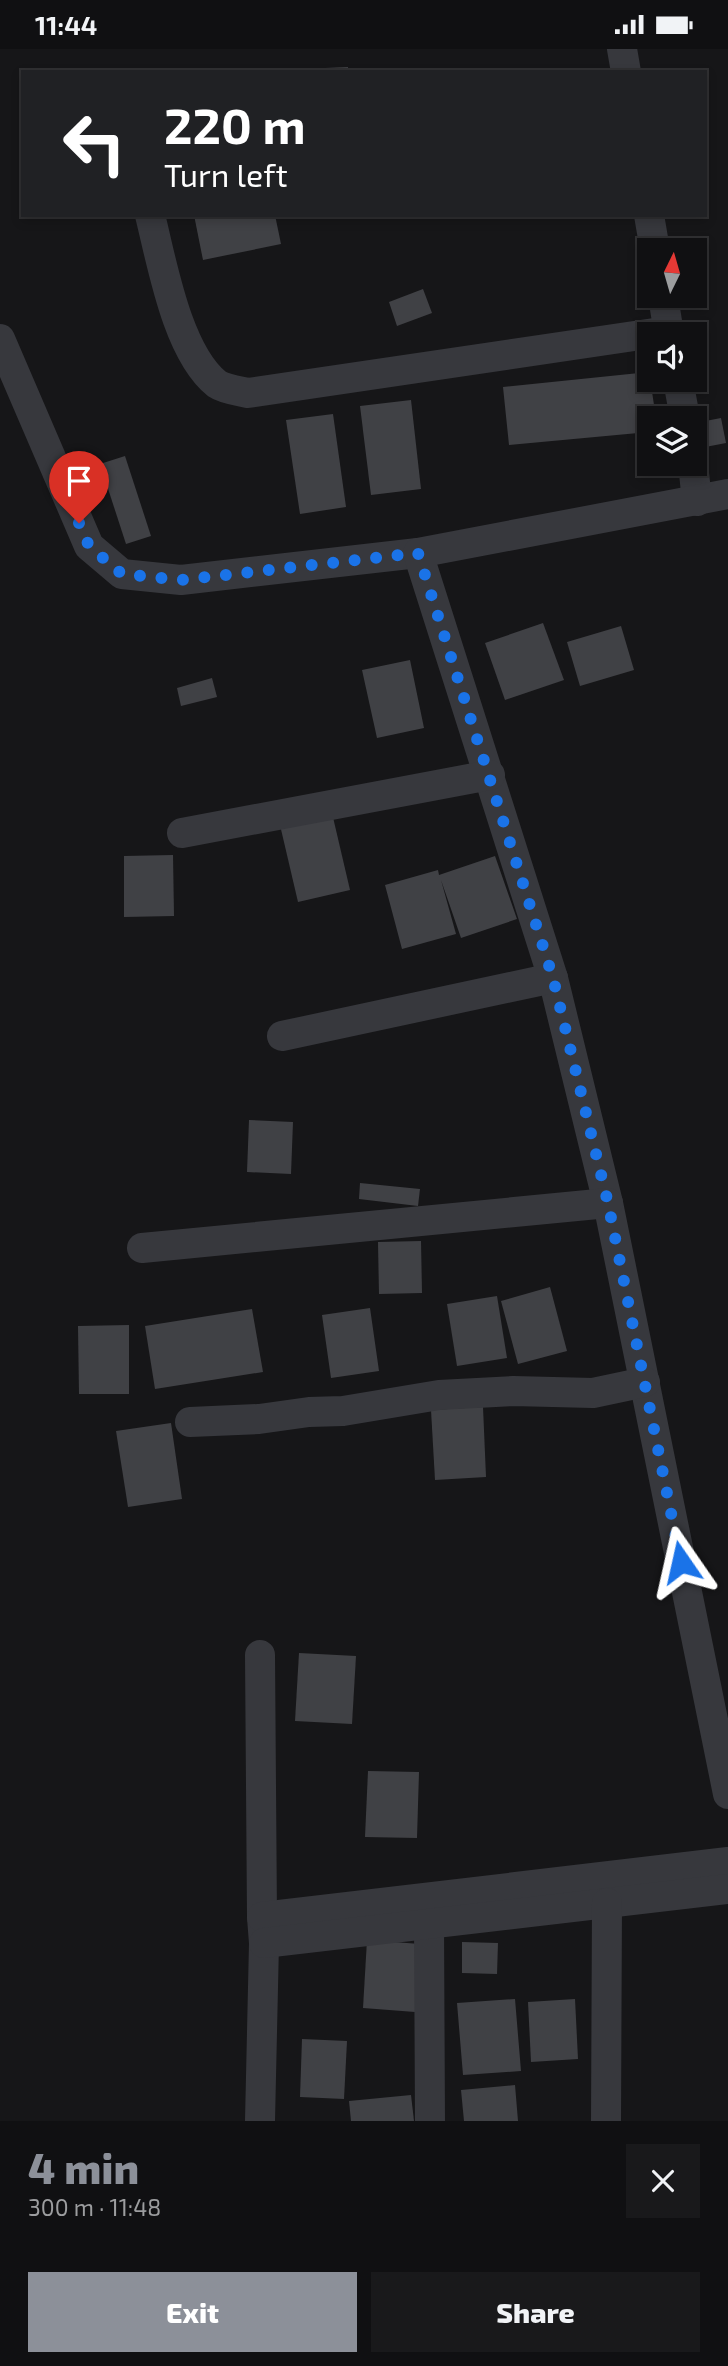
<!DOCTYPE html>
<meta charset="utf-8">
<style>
body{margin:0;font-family:"Exo 2",sans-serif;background:#19191b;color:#f1f3f6;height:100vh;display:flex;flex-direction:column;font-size:26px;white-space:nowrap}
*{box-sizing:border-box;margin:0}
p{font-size:23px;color:#9c9d9f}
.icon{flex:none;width:38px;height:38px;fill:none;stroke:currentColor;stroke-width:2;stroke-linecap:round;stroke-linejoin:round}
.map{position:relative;height:2072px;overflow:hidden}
.sheet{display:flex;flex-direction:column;background:#101012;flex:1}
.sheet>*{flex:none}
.banner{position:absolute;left:21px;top:21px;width:686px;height:147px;border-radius:0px;box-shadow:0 4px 10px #0003,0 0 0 2px #303032;background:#202124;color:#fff;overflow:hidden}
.needle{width:46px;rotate:5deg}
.tools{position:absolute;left:637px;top:189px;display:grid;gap:14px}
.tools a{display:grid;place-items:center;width:70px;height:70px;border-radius:0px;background:#101012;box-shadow:0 4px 10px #0003,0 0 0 2px #303032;font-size:35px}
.pin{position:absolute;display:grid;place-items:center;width:60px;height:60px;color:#fff;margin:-72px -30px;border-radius:50% 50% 50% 0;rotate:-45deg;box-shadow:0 0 7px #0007}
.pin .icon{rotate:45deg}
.me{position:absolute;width:77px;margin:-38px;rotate:349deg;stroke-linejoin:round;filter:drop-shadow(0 0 5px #0008)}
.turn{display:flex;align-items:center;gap:24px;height:147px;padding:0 28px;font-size:32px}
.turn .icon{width:91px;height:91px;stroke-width:2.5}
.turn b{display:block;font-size:49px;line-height:60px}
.round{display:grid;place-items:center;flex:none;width:74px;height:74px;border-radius:0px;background:#19191b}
.headline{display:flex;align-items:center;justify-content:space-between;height:119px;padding:0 28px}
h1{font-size:42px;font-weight:800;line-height:52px;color:#8c9099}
.primary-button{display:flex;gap:14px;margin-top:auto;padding:14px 28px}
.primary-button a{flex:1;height:80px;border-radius:0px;background:#8c9099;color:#fff;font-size:28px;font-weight:800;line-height:80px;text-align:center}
.primary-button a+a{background:#19191b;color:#f1f3f6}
.status{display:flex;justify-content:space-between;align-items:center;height:49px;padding:0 35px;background:#101012;direction:ltr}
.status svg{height:19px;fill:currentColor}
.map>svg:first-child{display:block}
</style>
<div class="status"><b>11:44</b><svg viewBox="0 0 49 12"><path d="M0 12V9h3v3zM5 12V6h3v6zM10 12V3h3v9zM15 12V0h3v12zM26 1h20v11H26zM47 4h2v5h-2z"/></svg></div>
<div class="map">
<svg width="728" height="2072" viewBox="0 0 728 2072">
<rect width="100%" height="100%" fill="#161618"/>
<!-- building -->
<g fill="#404145">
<path d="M348 18V23H325V19Z"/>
<path d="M194 166H275L281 195 203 211Z"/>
<path d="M423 240 432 264 397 277 389 253Z"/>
<path d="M649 323 656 369H649V383L509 396 503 338Z"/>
<path d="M411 351 421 440 371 446 360 357Z"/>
<path d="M333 365 346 458 300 465 286 371Z"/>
<path d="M721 369 726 394 695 400V374Z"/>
<path d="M125 407 151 487 126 495 100 415Z"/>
<path d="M543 574 564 631 505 651 485 594Z"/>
<path d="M621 577 634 621 580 637 567 593Z"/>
<path d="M410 611 424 679 377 689 362 621Z"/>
<path d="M212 629 217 648 181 657 177 639Z"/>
<path d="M332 764 350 841 298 853 280 776Z"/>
<path d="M173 806 174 867 124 868V807Z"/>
<path d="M495 807 517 870 461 889 441 831 456 885 402 900 385 836 438 821 439 826Z"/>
<path d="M249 1071 293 1073 291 1125 247 1123Z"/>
<path d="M360 1134 420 1140 418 1157 359 1150Z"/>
<path d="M421 1192 422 1244 379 1245 378 1193Z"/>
<path d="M550 1238 567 1302 518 1315 501 1252Z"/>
<path d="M497 1247 507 1309 457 1317 447 1255Z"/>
<path d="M370 1259 379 1322 331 1329 322 1266Z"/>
<path d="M252 1260 263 1323 155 1340 145 1277Z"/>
<path d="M129 1276V1345H79L78 1277Z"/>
<path d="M483 1358 486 1428 435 1431 431 1361Z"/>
<path d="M171 1374 182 1450 128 1458 116 1382Z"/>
<path d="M299 1604 356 1607 352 1675 295 1672Z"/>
<path d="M368 1722 419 1723 417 1789 365 1788Z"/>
<path d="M367 1891 420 1895 415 1963 363 1959Z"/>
<path d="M462 1893 498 1894 497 1925 462 1924Z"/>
<path d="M515 1950 521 2022 463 2026 457 1954Z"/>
<path d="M575 1950 578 2010 531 2013 528 1953Z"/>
<path d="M302 1990 347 1992 344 2050 300 2048Z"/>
<path d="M515 2036 518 2072H464L461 2041Z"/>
<path d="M411 2046 414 2072H351L349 2052Z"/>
</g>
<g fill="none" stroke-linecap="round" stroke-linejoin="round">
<!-- minor -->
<g stroke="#37383d" stroke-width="30">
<path d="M622 0 626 23"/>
<path d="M150 166C162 214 177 303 217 335 224 340 239 342 248 344L668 282"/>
<path d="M649 166 655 201"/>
<path d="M663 247 669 285"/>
<path d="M0 290 89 497 122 525 181 531 418 504"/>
<path d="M678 331 685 369"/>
<path d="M693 415 697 452"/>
<path d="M728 445 418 504 553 929 608 1154 728 1745"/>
<path d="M182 784 490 726"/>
<path d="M282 987 553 929"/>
<path d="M142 1199 608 1154"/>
<path d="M190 1373 259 1370 309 1363 343 1362 439 1346 513 1342 593 1344 645 1333"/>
<path d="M260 1606 262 1868 264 1894 260 2072"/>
<path d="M262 1868 728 1813"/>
<path d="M429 1875 430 2072"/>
<path d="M264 1894 728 1840"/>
<path d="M606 2072 607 1854"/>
</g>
</g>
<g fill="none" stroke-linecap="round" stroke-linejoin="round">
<!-- route -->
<path stroke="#1a73e8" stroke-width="12" stroke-dasharray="0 21.6" d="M79 474 89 497 122 525 181 531 418 504 553 929 608 1154 681 1513"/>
</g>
</svg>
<div class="tools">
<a><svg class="needle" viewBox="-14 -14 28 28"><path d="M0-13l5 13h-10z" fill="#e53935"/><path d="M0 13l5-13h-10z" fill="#9c9d9f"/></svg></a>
<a><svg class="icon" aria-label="sound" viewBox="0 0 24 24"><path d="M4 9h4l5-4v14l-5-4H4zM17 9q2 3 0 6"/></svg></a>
<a><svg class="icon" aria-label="layers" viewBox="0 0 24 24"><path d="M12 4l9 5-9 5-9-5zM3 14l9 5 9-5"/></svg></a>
</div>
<div class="pin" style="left:79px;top:474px;background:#d93025"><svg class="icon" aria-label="arrive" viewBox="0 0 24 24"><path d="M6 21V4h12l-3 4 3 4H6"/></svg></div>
<svg class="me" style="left:681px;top:1513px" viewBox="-20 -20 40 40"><path d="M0-17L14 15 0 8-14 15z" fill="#1a73e8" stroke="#fff" stroke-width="4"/></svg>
<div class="banner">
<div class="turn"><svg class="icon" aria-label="left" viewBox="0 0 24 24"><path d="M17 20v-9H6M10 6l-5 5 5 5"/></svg><div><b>220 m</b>Turn left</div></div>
</div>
</div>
<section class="sheet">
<div class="headline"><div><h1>4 min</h1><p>300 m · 11:48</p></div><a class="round"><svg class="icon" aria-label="close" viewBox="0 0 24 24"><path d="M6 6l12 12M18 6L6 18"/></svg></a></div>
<div class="primary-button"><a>Exit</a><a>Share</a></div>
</section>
